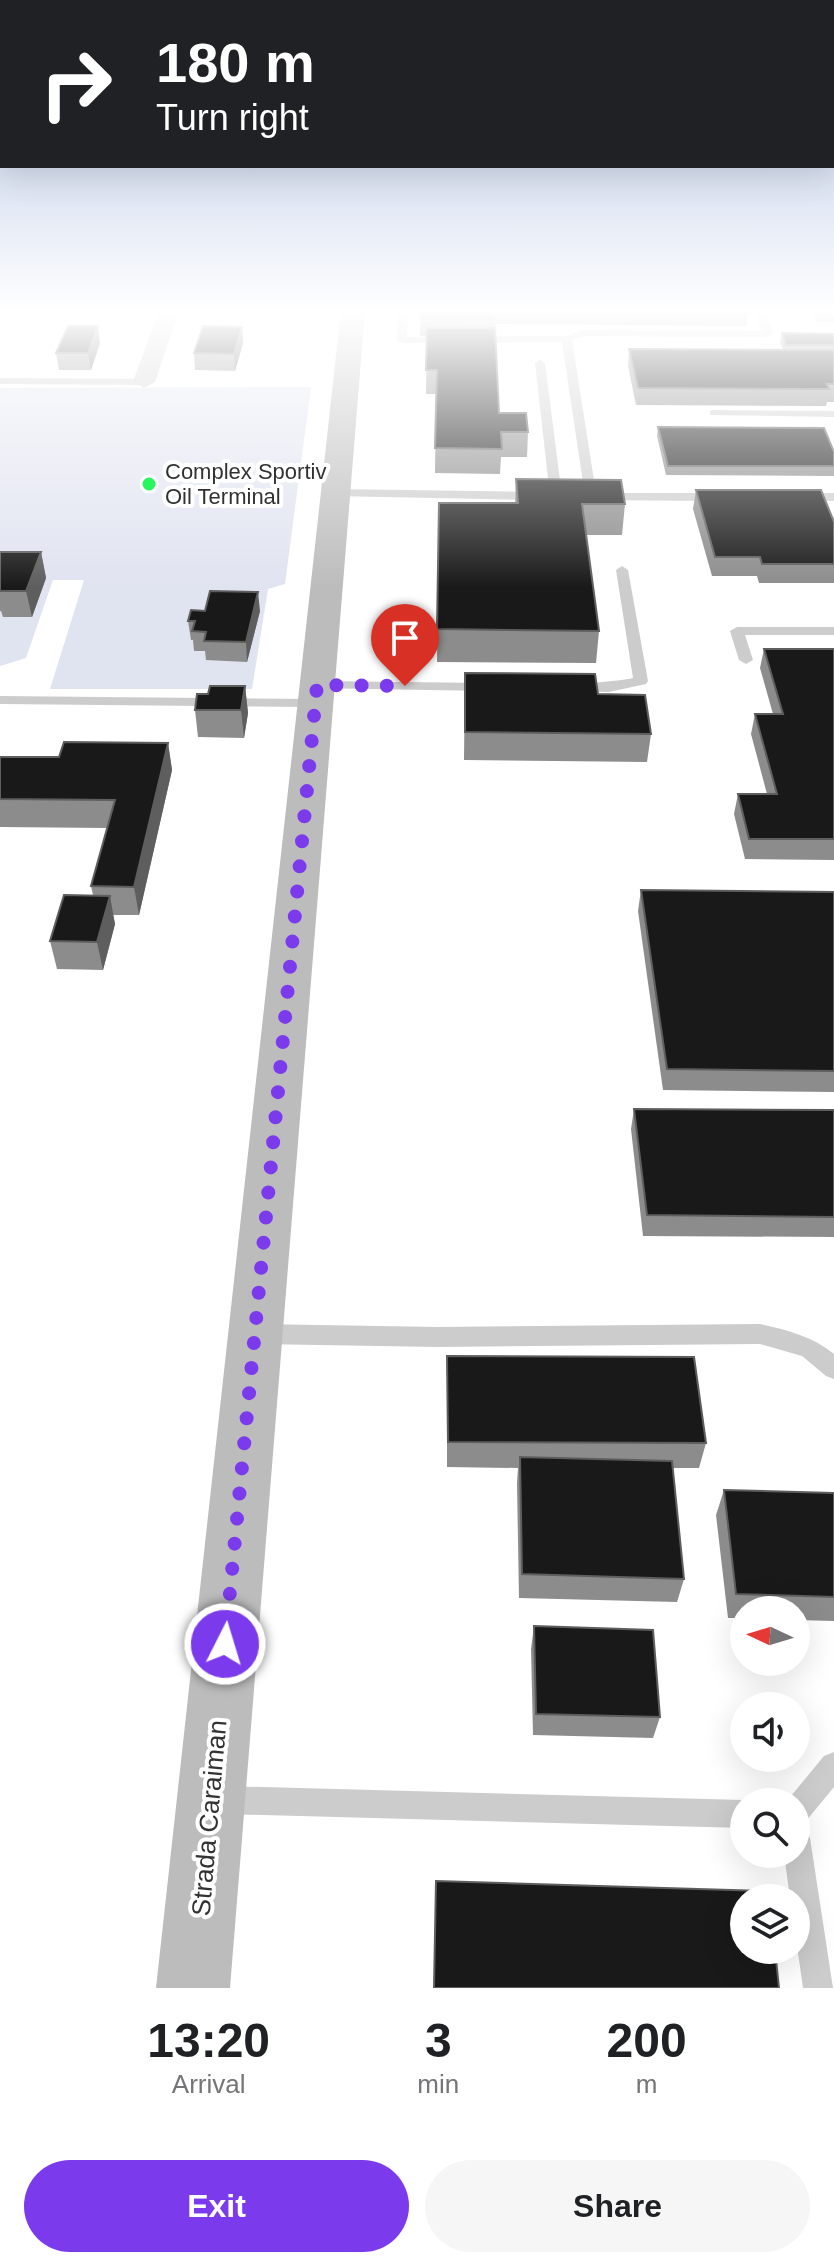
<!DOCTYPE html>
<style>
body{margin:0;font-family:Helvetica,sans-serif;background:#f6f6f6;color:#202124;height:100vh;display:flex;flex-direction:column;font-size:30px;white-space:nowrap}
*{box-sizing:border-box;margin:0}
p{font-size:26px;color:#757577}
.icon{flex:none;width:44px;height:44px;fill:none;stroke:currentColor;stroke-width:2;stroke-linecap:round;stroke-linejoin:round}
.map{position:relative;height:1988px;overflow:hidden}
.details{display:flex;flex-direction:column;background:#fff;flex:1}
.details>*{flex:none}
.top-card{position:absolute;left:0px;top:0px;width:834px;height:168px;box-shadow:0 8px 32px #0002;background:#202124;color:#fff;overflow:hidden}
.needle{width:52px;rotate:274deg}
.fabs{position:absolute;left:730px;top:1596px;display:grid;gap:16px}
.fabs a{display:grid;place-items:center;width:80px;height:80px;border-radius:50%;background:#fff;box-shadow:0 8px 32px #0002;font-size:40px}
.pin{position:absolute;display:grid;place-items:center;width:68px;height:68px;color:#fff;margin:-82px -34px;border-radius:50% 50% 50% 0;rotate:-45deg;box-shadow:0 0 8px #0007}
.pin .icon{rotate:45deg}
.me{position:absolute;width:88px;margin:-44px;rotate:5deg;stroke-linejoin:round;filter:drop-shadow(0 0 6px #0008)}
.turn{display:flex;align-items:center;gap:28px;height:168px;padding:0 24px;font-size:36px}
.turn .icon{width:104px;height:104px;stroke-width:2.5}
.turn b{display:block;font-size:56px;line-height:68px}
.eta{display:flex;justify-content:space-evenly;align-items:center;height:136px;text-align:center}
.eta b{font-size:48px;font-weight:600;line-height:56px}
.button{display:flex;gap:16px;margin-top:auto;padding:16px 24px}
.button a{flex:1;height:92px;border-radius:48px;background:#7c3aed;color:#fff;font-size:32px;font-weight:600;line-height:92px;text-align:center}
.button a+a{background:#f6f6f6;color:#202124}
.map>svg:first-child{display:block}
</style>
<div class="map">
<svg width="834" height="1988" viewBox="0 0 834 1988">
<rect width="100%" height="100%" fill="#fff"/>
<!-- green -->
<path fill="#e0e3f0" d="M311 387 285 584 268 589 252 689H50L84 580H53L26 658 0 666V388Z"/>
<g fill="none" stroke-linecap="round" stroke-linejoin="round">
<!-- lane -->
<g fill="#ccc" fill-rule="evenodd">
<path d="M398 310H408L407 337 566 336 583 330 762 331 754 310H764L773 334 768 337 584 336 572 340 596 493H717L723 497 717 501 591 500 585 496 562 342 402 343 397 340Z"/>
<path d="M540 360 545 363 562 496 556 500 550 496 535 363Z"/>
<path d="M0 378 144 379 149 382 144 385 0 384Z"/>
<path d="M714 410 834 411V417L710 415V411Z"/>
<path d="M336 489 537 492 543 496 537 500 332 496V490Z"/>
<path d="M799 493H834V501L795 500 793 497Z"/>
<path d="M622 566 628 570 648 681 646 684 609 692 568 691 566 688C573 683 618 682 633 678L616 570Z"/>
<path d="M737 627H834V635H745L753 660 746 664 739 660 730 631Z"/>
<path d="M317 681 487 683 494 687 487 691 312 688 310 685Z"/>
<path d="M0 696 316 699 323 703 316 707 0 704Z"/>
<path d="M259 1324 437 1327 760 1324C787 1330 812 1336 834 1354V1379L826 1376 802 1356 760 1344 437 1347 259 1344 251 1341 248 1334 251 1327Z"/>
<path d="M834 1752V1787L806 1821 797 1824 806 1828 810 1838 833 1988H803L796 1939V1898H790L784 1854H796V1802H786L824 1756Z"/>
<path d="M223 1786 744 1800 749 1802H744V1828L223 1814 213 1810 209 1800 213 1790Z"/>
</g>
<!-- street -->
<path fill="#ccc" fill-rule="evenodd" d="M159 310H179L155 382 144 388 133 382Z"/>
<!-- secondary -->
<path fill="#bcbcbc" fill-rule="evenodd" d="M341 310H365L230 1988H156Z"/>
</g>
<!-- wall -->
<g fill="#8c8c8c">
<path d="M421 310H748L746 326 495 324 499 413 528 432 527 457H501L500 474 435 473 436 394H426L427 336H420Z"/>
<path d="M812 310H834V322H817Z"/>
<path d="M242 327 243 343 235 371 195 370 194 353Z"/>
<path d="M782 333 834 334V402H827L826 406 636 405 628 366 629 349 783 350 780 342Z"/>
<path d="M100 343 91 370H59L56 353Z"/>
<path d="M658 427 834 452V476L666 475 657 436Z"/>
<path d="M516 479 625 504 622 535H586L599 631 596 663 437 662 439 503H515Z"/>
<path d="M696 490 834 522V583H759L757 576H712L693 509Z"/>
<path d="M0 552H41L46 578 32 617H3L1 611H0Z"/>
<path d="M260 611 247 662 206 660 205 651H194L193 640H191L188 621Z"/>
<path d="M764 649H834V860L745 859 734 814 738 794H767L751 734 755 714H773L760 668Z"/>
<path d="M465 673 598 694 651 734 647 762 464 760Z"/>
<path d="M245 686 248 713 244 738 198 737 195 710 208 694Z"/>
<path d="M168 743 172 770 139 915H113L115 924 103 970 57 969 50 941 93 895 91 886 107 828 0 827V757H59Z"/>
<path d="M641 890 834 892V1092L663 1090 638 911Z"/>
<path d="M634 1109 834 1110V1237L643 1236 631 1129Z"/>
<path d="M447 1356 706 1443 699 1468H673L684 1579 677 1602 519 1598 517 1483 518 1468 447 1467Z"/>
<path d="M724 1490 834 1493V1621L796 1620V1610H744V1618H728L716 1515Z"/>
<path d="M534 1626 660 1717 653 1738 533 1735 531 1649Z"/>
</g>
<!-- shaded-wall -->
<g fill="#5e5e5e">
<path d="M98 326 100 343 91 370 88 353Z"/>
<path d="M242 327 243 343 235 371 234 354Z"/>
<path d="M41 552 46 578 32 617 26 591Z"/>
<path d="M258 592 260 611 247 662 246 642Z"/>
<path d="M245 686 248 713 244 738 241 710Z"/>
<path d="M168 743 172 770 139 915 134 887Z"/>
<path d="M110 896 115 924 103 970 97 942Z"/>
</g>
<!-- building -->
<g fill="#191919" stroke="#5e5e5e" stroke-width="2">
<path d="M421 310H494L495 320 420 319Z"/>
<path d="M68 326H98L88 353H56Z"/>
<path d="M203 326 242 327 234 354 194 353Z"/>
<path d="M427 328H495L499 413H526L528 432H501L502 449 435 448 437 370H426Z"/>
<path d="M782 333 834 334V345H786Z"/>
<path d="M629 349 834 350V384H827L829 389 638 388Z"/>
<path d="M658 427 824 428 834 452V466H668Z"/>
<path d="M516 479 621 480 625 504H582L599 631 437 629 439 503H518Z"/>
<path d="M696 490H821L834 522V564H762L760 557H715Z"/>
<path d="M0 552H41L26 591H0Z"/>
<path d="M210 591 258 592 246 642 204 641 206 632 192 631 195 621H188L191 610 205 611Z"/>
<path d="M764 649H834V839H749L738 794H777L755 714H783Z"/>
<path d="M465 673 595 674 598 694 645 695 651 734 465 732Z"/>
<path d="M210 686H245L241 710H195L197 694H208Z"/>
<path d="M64 742 168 743 134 887 91 886 115 800 0 799V757H59Z"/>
<path d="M641 890 834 892V1071L667 1069Z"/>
<path d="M64 895 110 896 97 942 50 941Z"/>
<path d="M634 1109 834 1110V1217L647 1215Z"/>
<path d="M447 1356 694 1357 706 1443 448 1442Z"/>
<path d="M520 1457 672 1461 684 1579 522 1574Z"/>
<path d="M724 1490 834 1493V1597L736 1594Z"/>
<path d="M534 1626 653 1630 660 1717 536 1714Z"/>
<path d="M436 1881 767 1891 768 1898H744V1950H775L779 1988H434Z"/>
</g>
<!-- sky -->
<linearGradient id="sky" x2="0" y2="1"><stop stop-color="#abbde1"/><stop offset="0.53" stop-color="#fff"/><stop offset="1" stop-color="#fff" stop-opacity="0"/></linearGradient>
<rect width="834" height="588" fill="url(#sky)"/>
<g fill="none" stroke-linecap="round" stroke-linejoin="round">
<!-- route -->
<path stroke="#7c3aed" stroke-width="14" stroke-dasharray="0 25.2" d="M225 1644 317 685 405 686"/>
</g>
<!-- markers -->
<circle fill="#27f75d" stroke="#fff" stroke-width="3" cx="149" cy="484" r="8"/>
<g text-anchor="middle" stroke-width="8" stroke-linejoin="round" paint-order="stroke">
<!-- far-poi labels -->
<g font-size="22" fill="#323232" stroke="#fff" text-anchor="start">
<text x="165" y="479">Complex Sportiv<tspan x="165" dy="25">Oil Terminal</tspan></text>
</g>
<!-- street labels -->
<g font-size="26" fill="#323232" stroke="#fff">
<text transform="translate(209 1818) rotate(-85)" y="9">Strada Caraiman</text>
</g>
</g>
</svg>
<div class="fabs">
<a><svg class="needle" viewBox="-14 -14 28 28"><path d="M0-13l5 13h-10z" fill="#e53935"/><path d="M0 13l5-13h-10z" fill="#757577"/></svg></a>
<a><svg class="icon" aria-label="sound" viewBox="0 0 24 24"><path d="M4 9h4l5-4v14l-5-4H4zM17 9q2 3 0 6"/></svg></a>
<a><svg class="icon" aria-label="search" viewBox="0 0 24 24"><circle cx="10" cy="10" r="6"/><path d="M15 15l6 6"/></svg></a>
<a><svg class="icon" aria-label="layers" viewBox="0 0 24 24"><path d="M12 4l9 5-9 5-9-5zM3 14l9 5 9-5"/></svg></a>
</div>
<div class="pin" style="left:405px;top:686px;background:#d93025"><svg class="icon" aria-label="arrive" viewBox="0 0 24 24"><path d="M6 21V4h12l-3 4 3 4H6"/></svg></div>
<svg class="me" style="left:225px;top:1644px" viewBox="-20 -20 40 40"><circle r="17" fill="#7c3aed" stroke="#fff" stroke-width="3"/><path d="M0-11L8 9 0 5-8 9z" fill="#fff"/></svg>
<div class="top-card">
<div class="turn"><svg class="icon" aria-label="right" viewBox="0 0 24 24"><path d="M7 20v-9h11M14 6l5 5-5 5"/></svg><div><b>180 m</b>Turn right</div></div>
</div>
</div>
<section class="details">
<div class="eta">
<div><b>13:20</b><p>Arrival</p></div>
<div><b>3</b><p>min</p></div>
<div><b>200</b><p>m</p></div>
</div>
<div class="button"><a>Exit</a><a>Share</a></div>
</section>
